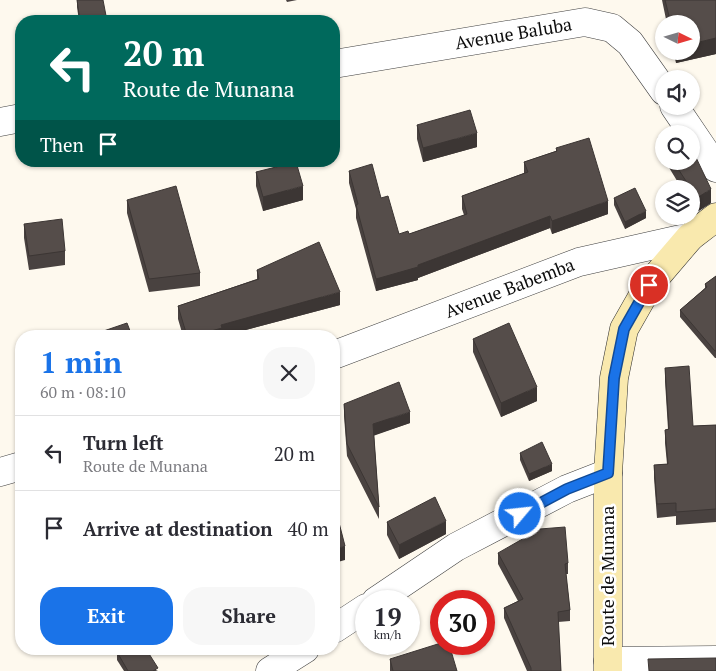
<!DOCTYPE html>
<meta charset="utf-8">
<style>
body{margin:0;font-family:"PT Serif",serif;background:#f7f7f7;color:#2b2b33;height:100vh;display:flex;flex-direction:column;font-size:19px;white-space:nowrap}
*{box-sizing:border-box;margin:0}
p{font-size:16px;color:#7c7c81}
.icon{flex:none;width:28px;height:28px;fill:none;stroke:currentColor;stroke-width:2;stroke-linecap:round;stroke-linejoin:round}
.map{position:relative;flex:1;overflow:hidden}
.side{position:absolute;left:15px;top:330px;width:325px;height:325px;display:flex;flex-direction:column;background:#fff;border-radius:20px;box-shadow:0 1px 4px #0004}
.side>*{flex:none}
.guide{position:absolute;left:15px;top:15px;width:325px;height:152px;border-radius:20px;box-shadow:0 1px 4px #0004;background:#00695c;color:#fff;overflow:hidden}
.needle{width:32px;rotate:95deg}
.fabs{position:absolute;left:655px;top:15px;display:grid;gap:10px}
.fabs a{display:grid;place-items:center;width:45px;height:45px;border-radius:50%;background:#fff;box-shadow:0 1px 4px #0004;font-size:25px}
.speed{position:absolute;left:355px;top:590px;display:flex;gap:10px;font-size:25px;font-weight:700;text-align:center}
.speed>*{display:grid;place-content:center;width:65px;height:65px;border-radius:50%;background:#fff;box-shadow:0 1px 4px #0004;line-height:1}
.speed small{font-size:12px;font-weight:400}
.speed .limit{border:8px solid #d22;background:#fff;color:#111}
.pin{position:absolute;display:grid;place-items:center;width:42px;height:42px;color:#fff;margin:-21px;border:2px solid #fff;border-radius:50%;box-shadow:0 1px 5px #0007}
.me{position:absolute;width:55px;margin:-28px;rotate:62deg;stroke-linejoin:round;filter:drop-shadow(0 0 4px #0008)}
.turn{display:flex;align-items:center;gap:18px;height:105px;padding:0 25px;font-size:22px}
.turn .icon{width:65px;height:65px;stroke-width:2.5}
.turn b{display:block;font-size:35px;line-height:42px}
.then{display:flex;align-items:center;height:48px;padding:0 25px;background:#0003;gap:10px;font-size:19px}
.round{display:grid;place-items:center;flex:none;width:52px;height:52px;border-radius:20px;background:#f7f7f7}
.headline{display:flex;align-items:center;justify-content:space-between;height:85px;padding:0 25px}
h1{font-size:30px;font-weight:700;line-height:38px;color:#1a73e8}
.action{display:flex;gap:10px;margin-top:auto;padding:10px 25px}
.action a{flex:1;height:58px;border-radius:20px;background:#1a73e8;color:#fff;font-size:20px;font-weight:700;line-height:58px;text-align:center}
.action a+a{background:#f7f7f7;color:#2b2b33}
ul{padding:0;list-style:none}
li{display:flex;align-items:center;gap:15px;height:75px;padding:0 25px;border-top:1px solid #e1e1e2}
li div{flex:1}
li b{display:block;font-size:19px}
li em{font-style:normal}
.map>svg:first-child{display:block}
</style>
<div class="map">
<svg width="716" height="671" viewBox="0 0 716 671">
<rect width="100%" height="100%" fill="#fef9ee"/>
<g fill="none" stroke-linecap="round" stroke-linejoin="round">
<defs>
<g id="street">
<path id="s1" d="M334 64 585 22 612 28 630 43 664 91"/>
<path d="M674 106 716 168"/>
<path d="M0 122 21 118"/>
<path id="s2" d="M334 355 579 262 690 237"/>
<path d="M0 472 21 466"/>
<path d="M376 601 456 547 567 489 608 473"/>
<path d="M334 629 366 608"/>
<path d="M608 661 716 660"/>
<path d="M270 671 305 649"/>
</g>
<path id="secondary" d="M608 671V473L614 378 624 329 649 285 690 237 716 217"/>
</defs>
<!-- street casing -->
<use href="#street" stroke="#404040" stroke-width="29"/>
<!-- secondary casing -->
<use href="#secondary" stroke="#2f2f2f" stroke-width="29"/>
<!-- street -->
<use href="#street" stroke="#fff" stroke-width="28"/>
<!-- secondary -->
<use href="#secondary" stroke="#f9e9ae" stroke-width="28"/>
</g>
<!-- wall -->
<g fill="#494240">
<path d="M77 0 107 21H79L77 7Z"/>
<path d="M286 0H297L287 2Z"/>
<path d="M662 0H716V54L676 63 673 51H691V24H667Z"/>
<path d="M417 125 477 147 423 162 417 139Z"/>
<path d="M664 134V160L658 150V137Z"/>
<path d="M556 148 608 214 552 234 550 228 418 278V280L376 291 356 218V209L349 183V171L381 198 399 234H409L464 215 462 209V196L524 173V162L556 151Z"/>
<path d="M665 161H691L711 203 697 212 691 202V189H682Z"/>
<path d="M256 172 303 200 263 211 256 186Z"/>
<path d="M614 198 646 218 625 229 614 205Z"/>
<path d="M127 200 200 273V286L149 292 127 213Z"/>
<path d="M24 224 65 251V265L29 270 24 238Z"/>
<path d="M257 270 340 305 223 336H183L178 319V306L257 279Z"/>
<path d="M716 276V358H715L680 317V310L705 288V284Z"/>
<path d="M473 339 537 401 501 417 473 352Z"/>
<path d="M665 368 693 426 716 425V522L676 525V516L657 518 654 478V465L667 464 665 443V430L668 429 665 381Z"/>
<path d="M344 404 410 423 374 435 379 507V519L347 456 344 416Z"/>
<path d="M520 453 552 471 529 481 520 460Z"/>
<path d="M387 522 446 534 399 559 387 535Z"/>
<path d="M498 553 568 563V574H566L570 610V621L558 622 561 671H527L504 618V608L518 601 498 564Z"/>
<path d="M117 652 158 671H124L117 660Z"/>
<path d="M390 659 457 671H390Z"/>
</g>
<!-- shaded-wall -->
<g fill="#3c3634">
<path d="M716 38V54L676 63V51H691V44Z"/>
<path d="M477 133V147L423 162V148Z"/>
<path d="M303 186V200L263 211V197Z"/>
<path d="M711 189V203L697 212V198Z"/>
<path d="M608 201V214L552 234V221Z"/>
<path d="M646 211V218L625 229V222Z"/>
<path d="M550 216V228L418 278V280L376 291V279L418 265Z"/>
<path d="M340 292V305L223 336H193L221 325Z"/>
<path d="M537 387V401L501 417V403Z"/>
<path d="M410 412V423L373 436V424Z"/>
<path d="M552 464V471L529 481V474Z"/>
<path d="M446 521V534L399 559V545Z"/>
<path d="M345 546V560L334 563V550Z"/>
</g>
<!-- building -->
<g fill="#554d4a" stroke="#3c3634">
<path d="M77 0H103L107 21H80Z"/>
<path d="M665 0H716V38L691 44V24H671Z"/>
<path d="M470 110 477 133 423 148 417 125Z"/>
<path d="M678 127 683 134H664Z"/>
<path d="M664 134V146L658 137Z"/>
<path d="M589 138 608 201 552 221 550 216 418 265V267L376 279 356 205 358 204 349 171 372 164 381 198 388 196 399 234 408 231 409 234 467 214 462 196 528 172 524 162 557 151 556 148Z"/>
<path d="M691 147 711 189 697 198 673 161H691Z"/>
<path d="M296 162 303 186 263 197 256 172Z"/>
<path d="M176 186 200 273 149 279 127 200Z"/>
<path d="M635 188 646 211 625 222 614 198Z"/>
<path d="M62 219 65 251 29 256 24 224Z"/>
<path d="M319 242 340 292 221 325 222 328 193 336H187L178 306 259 279 257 270Z"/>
<path d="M716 276V351H715L680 310 707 287 705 284Z"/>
<path d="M127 323 132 336H89Z"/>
<path d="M509 323 537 387 501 403 473 339Z"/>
<path d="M689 366 693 426 716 425V509L676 512V503L657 504 654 465 668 464 665 430 669 429 665 368Z"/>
<path d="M399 382 410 412 373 424 379 507 347 444 344 404Z"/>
<path d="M542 442 552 464 529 474 520 453Z"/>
<path d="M435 497 446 521 399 545 387 522Z"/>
<path d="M336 511 345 546 334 550V512Z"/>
<path d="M565 527 568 563 565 564 570 610 558 612 561 671H531V668L504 608 523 599 498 553 540 529Z"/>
<path d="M441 643V644H449L457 671H393L390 659Z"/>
<path d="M123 649H146L158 668 153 671H128L117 652Z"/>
<path d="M716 658V671H649L648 659Z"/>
</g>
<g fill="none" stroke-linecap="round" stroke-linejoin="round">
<defs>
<path id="route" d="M520 514 567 489 608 473 614 378 624 329 649 285"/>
</defs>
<!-- route casing -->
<use href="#route" stroke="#114b97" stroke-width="12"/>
<!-- route -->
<use href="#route" stroke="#1a73e8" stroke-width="9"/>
</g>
<g text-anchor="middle" stroke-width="5" stroke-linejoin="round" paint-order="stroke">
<!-- street labels -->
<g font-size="18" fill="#0d0d0d" stroke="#fff">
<text dy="6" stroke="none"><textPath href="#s1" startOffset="182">Avenue Baluba</textPath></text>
<text dy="6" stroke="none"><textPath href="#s2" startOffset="188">Avenue Babemba</textPath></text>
<text transform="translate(608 576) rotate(-90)" y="6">Route de Munana</text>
</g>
</g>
</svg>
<div class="fabs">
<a><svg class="needle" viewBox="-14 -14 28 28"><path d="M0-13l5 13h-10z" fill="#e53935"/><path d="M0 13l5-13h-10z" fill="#7c7c81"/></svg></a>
<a><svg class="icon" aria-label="sound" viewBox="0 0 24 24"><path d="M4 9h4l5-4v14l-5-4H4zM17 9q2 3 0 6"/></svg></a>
<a><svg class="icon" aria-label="search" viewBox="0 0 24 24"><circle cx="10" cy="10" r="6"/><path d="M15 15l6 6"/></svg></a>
<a><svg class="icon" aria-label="layers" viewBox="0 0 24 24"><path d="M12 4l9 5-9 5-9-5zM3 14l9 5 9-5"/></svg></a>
</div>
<div class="speed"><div>19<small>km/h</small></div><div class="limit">30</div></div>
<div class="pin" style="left:649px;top:285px;background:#d93025"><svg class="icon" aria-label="arrive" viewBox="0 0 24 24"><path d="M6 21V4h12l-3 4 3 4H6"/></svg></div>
<svg class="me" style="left:520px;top:514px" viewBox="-20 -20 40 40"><circle r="17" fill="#1a73e8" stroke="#fff" stroke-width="3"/><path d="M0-11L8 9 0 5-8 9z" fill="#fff"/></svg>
<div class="guide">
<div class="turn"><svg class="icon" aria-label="left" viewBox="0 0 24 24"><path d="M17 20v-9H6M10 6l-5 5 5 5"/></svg><div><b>20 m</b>Route de Munana</div></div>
<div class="then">Then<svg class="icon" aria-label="arrive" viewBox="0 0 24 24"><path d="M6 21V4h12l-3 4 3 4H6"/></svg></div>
</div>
<section class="side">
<div class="headline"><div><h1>1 min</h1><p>60 m · 08:10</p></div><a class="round"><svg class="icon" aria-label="close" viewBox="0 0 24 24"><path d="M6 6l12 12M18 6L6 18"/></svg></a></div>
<ul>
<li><svg class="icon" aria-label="left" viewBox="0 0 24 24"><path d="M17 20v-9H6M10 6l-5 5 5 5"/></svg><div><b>Turn left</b><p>Route de Munana</p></div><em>20 m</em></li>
<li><svg class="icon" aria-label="arrive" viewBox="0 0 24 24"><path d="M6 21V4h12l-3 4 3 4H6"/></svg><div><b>Arrive at destination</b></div><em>40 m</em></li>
</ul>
<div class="action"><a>Exit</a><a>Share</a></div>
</section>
</div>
